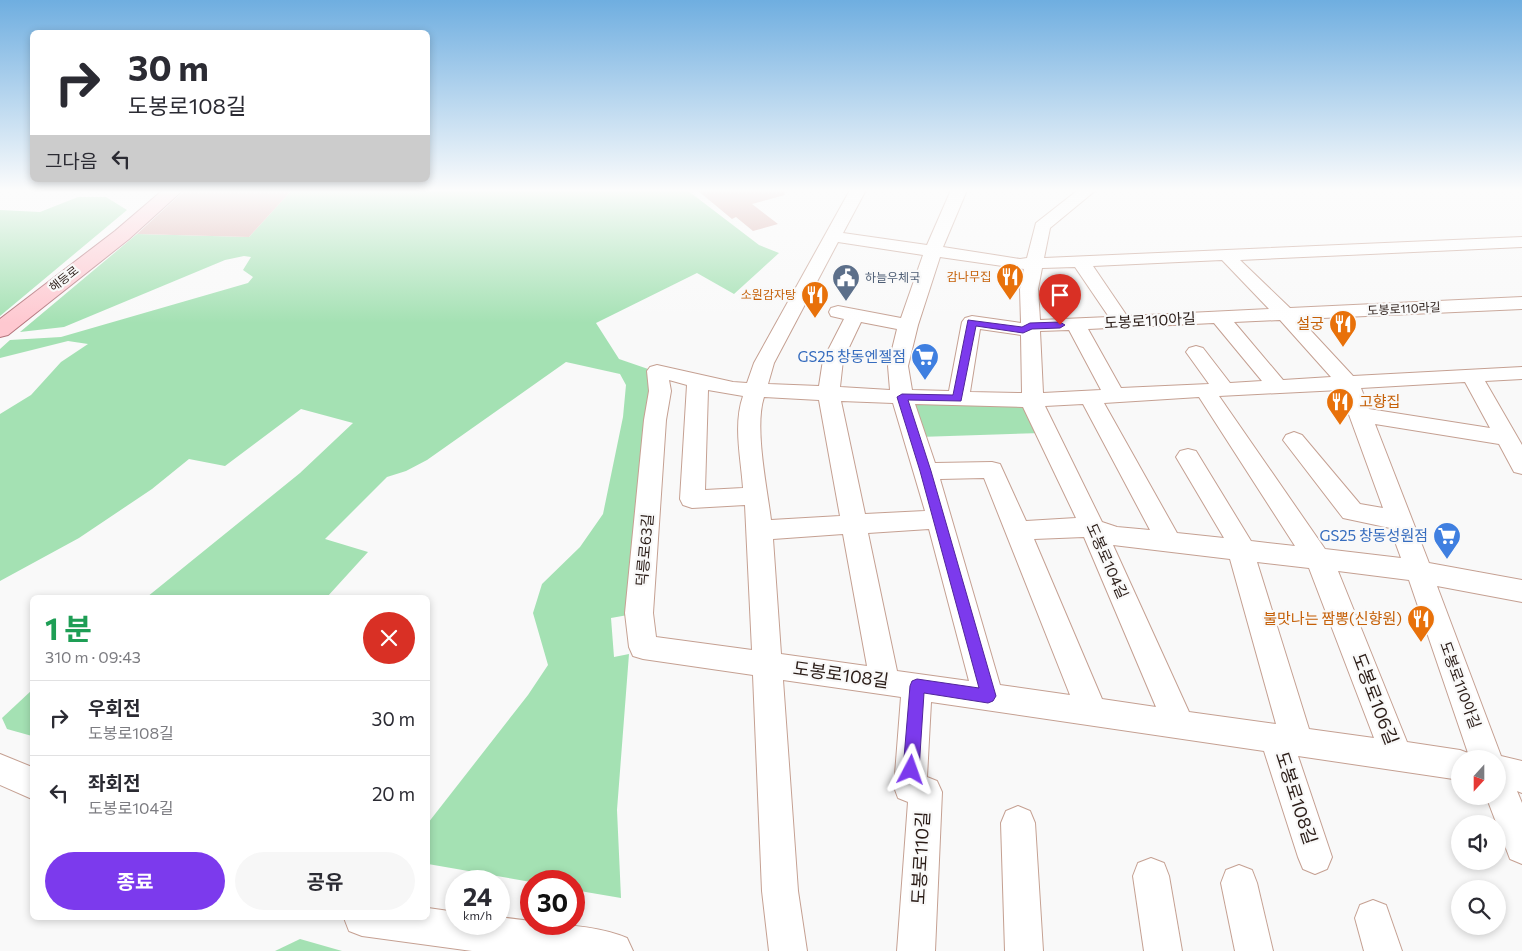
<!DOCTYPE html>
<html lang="ko">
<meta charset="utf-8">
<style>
body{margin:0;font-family:Commissioner,"Noto Sans KR",sans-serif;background:#f7f7f7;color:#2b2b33;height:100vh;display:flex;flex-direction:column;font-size:19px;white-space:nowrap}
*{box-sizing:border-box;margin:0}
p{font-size:16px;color:#7c7c81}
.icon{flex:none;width:28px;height:28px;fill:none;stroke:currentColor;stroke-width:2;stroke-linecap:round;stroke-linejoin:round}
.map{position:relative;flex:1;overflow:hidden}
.side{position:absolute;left:30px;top:595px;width:400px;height:325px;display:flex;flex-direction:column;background:#fff;border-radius:8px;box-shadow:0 2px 8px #0003}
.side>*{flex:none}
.banner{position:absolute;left:30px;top:30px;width:400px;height:152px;border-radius:8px;box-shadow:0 2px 8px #0003;background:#fff;color:#2b2b33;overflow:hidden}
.needle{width:32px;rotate:201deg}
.buttons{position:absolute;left:1451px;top:750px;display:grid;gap:10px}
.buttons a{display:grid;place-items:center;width:55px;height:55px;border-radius:50%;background:#fff;box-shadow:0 2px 8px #0003;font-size:25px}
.speed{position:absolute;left:445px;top:870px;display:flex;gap:10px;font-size:25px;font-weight:700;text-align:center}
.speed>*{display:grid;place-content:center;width:65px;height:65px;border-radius:50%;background:#fff;box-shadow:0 2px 8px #0003;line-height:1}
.speed small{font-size:12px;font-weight:400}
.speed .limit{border:8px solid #d22;background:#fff;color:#111}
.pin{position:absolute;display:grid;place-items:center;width:42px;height:42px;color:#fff;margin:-51px -21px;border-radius:50% 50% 50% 0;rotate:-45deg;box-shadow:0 0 5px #0007}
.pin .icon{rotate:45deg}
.me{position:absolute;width:55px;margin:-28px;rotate:4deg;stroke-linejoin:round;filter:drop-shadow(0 0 4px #0008)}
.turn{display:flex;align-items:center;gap:18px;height:105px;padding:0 15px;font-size:22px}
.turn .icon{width:65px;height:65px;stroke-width:2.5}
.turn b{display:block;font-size:35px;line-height:42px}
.then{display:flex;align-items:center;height:48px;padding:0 15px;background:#0003;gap:10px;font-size:19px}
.round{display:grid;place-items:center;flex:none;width:52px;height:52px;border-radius:26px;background:#f7f7f7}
.summary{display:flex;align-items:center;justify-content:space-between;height:85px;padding:0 15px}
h1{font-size:30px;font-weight:700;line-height:38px;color:#1e9e55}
.cta{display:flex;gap:10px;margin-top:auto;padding:10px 15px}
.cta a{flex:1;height:58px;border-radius:30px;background:#7c3aed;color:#fff;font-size:20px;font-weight:700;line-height:58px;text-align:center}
.cta a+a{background:#f7f7f7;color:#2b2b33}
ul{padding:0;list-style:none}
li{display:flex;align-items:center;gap:15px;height:75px;padding:0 15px;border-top:1px solid #e1e1e2}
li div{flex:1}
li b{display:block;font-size:19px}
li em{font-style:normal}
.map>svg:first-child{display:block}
</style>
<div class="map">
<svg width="1522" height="951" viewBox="0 0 1522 951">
<rect width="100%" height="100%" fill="#f9f9f9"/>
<!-- green -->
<g fill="#a4e1b3">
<path d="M292 190H687L759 245 779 253 734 294 697 273 596 323 619 359 651 370 639 613 611 618 614 657 629 654 617 810 621 898 574 890V881L531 882 428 864V823L528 695 548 665 533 613 542 584 580 547 603 514 623 417 626 385 620 374 566 362 427 460 406 471 387 477 325 539 368 552 327 597H147L300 473 353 423 301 409 225 466 189 459 152 489 79 538 0 581V414L31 395 61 362 88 344 68 341 0 358V349L10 340 61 337 248 283 253 277 243 270 251 257 244 256 225 260 64 327 20 332 137 234 249 237Z"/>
<path d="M78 197H106L127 210 0 316V210L40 212Z"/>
<path d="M909 403 1027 404 1042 433 919 437Z"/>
<path d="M32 690V736L7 729 2 718Z"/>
<path d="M300 939 342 951H275Z"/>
</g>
<!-- building -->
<g fill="#dcb2ae">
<path d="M238 190H292L249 237 137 234 184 191Z"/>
<path d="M697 190H784L785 195 752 204 778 224 753 231 736 217 732 219Z"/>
</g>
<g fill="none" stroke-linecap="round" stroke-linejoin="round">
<defs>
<g id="minor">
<path d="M850 190H866L843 233 927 245 951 190H967L943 247 1020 259 1027 258 1036 223 1078 190H1096L1050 228 1044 258 1522 237V247L1240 260 1290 308 1522 297V309L1300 319 1353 376 1522 367V379L1485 381 1522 445V474L1514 472 1499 444 1375 424 1429 563 1522 580V602L1437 586 1501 756 1522 761V793L1517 791 1522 803V864L1510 859 1486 796H1498V759H1460V780L1298 756 1332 857 1327 869 1315 874 1303 869 1298 857 1264 751 931 702 927 777 937 781 942 792 935 951H897L908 802 898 798 894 787 901 697 783 680 798 891 807 951H769L762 891 753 675 643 659 633 656 629 647 625 613 644 420 649 391 647 371 650 367 657 365 733 382 747 383 754 363ZM838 242 923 255 901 318 838 306 831 308 829 312 831 316 844 319 823 360 819 386 768 384 774 363ZM940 257 1024 269 1020 289 1021 323 972 316 965 318 962 322 949 391 912 390 908 366 918 325ZM1222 260 1269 309 1127 316 1093 266ZM1075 267 1109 317 1040 320 1038 289 1042 268ZM1280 320 1331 377 1283 380 1234 322ZM861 322 897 329 888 366 890 390 840 387 843 360ZM1214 323 1262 381 1230 383 1203 348 1196 346 1189 348 1186 352 1209 384 1121 388 1088 329ZM980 329 1021 335 1022 393 970 392ZM1069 330 1101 390 1043 393 1040 331ZM669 380 687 385 680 499 683 505 692 508 745 505 752 650 656 637 653 613 666 420 671 391ZM1465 382 1490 428 1369 409 1361 388ZM708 390 743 396C733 425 741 458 743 488L705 490ZM1340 390 1383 508 1360 504 1302 435 1294 432 1286 435 1283 440 1343 518 1390 528 1401 558 1325 549 1219 396ZM764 397 819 400 840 516 771 520C767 487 754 427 764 397ZM1199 397 1295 546 1251 541 1196 451 1188 449 1180 451 1176 457 1224 538 1177 533 1104 403ZM841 401 893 403 925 511 865 514ZM915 404 1023 407 1076 518 1026 521 1000 464 992 462 935 463ZM1083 404 1150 530 1117 527 1102 522 1045 406ZM984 478 1070 695 1000 685 940 479ZM929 529 969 681 897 671 868 533ZM843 534 867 666 781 654 773 539ZM1084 537 1156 707 1102 699 1034 539ZM1113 545 1230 559 1276 724 1189 712ZM1257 562 1309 568 1374 738 1309 729ZM1338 571 1409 580 1468 753 1460 750 1407 742Z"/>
<path d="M0 754 32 767V799L0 785Z"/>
<path d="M1018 806 1030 811 1035 823 1043 951H1005L1001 823 1006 811Z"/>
<path d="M1151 858 1164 863 1169 876 1182 951H1144L1133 876 1138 863Z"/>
<path d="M1239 865 1252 870 1257 883 1273 951H1235L1221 883 1226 870Z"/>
<path d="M1373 900 1386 905 1402 951H1364L1355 918 1360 905Z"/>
<path d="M428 908 456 912V924H499V917L531 921V924C562 924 599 926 627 938L633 951H472L362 936 349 931 344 918H428Z"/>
</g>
<path id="major" d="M163 190H183L129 239 8 335 0 337V319L115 231Z"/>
</defs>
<!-- minor casing -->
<use href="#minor" stroke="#c5a092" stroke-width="2"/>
<!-- major casing -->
<use href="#major" stroke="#b3747b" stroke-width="2"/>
<!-- minor -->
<use href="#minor" fill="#fff" fill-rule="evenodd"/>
<!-- major -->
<use href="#major" fill="#fec8d0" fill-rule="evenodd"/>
</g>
<!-- sky -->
<linearGradient id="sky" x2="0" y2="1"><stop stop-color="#6faee0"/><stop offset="0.59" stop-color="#fcfcfc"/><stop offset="1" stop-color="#fcfcfc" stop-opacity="0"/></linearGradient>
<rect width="1522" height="323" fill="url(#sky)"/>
<!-- route -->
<path fill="#7c3aed" stroke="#51269a" d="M968 320 1022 327 1030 323 1060 322 1065 325 1060 328 1032 329 1023 333 976 326 961 401 908 400 931 471 996 696 993 701 988 703 924 693 919 770 916 775 911 777 905 775 903 770 910 686 912 681 917 679 979 688 920 471 897 397 902 394 953 395Z"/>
<!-- icons -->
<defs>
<symbol id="restaurant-pin" viewBox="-11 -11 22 30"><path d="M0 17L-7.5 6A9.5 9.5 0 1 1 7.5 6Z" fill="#e8710a" stroke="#f9f9f9"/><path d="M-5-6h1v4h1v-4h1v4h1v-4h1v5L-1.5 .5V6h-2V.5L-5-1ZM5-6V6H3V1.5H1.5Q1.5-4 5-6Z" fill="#fff"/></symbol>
<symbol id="civic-pin" viewBox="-11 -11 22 30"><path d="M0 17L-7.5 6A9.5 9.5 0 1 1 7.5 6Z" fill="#5c6f8a" stroke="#f9f9f9"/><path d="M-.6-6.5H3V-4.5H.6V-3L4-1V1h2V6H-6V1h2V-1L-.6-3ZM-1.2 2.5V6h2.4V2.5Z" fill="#fff"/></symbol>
<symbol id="supermarket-pin" viewBox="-11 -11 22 30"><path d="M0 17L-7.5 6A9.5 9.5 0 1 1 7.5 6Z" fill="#3f7fe0" stroke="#f9f9f9"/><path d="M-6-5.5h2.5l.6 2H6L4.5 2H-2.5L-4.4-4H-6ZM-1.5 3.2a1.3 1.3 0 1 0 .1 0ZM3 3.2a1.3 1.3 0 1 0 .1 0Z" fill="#fff"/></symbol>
</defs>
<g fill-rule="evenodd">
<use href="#restaurant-pin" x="994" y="261" width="32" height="43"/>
<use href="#civic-pin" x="830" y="262" width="32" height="43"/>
<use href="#restaurant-pin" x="799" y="279" width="32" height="43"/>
<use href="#restaurant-pin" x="1327" y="308" width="32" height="43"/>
<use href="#supermarket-pin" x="909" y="341" width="32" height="43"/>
<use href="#restaurant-pin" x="1324" y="386" width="32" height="43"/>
<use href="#supermarket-pin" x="1431" y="520" width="32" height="43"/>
<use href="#restaurant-pin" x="1405" y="603" width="32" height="43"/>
</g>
<g text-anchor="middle" stroke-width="4.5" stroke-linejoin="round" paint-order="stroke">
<!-- far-food labels -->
<g font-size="12" fill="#c56008" stroke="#f9f9f9" text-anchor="end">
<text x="991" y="281">감나무집</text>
<text x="796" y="299">소원감자탕</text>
</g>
<!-- far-service labels -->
<g font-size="12" fill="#4e5e75" stroke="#f9f9f9" text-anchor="start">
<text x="865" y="282">하늘우체국</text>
</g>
<!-- far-street labels -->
<g font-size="12" fill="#2a1c17" stroke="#f9f9f9">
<text transform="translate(64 279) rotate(-38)" y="4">해등로</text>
<text transform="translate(1404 309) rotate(-3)" y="4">도봉로110라길</text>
</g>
<!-- street labels -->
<g font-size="15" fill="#2a1c17" stroke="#f9f9f9">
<text transform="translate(1150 321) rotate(-3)" y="5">도봉로110아길</text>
<text transform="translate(645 550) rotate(-85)" y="5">덕릉로63길</text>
<text transform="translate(1107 561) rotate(66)" y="5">도봉로104길</text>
<text transform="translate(1460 685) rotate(70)" y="5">도봉로110아길</text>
</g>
<!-- food labels -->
<g font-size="15" fill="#c56008" stroke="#f9f9f9" text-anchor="end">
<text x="1324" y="329">설궁</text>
<text x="1359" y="407" text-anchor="start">고향집</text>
<text x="1402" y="624">불맛나는 짬뽕(신향원)</text>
</g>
<!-- shop labels -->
<g font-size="15" fill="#366cbe" stroke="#f9f9f9" text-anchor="end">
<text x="906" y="362">GS25 창동엔젤점</text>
<text x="1428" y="541">GS25 창동성원점</text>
</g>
<!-- near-street labels -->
<g font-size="18" fill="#2a1c17" stroke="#f9f9f9">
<text transform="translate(841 675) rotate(8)" y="6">도봉로108길</text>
<text transform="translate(1375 699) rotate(69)" y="6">도봉로106길</text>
<text transform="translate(1296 798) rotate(72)" y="6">도봉로108길</text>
<text transform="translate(921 858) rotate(-87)" y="6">도봉로110길</text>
</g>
</g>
</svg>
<div class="buttons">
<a><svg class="needle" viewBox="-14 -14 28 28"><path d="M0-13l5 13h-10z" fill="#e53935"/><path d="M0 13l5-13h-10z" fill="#7c7c81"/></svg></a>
<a><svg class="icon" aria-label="sound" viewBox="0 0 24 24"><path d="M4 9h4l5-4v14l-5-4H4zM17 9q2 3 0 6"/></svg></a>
<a><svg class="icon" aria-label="search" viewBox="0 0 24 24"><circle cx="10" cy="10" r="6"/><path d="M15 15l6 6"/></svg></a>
</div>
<div class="speed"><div>24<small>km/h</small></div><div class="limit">30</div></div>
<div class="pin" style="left:1060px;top:325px;background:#d93025"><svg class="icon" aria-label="arrive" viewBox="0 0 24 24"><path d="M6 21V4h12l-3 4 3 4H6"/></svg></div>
<svg class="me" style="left:911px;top:770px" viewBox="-20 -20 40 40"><path d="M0-17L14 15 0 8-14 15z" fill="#7c3aed" stroke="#fff" stroke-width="4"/></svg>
<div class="banner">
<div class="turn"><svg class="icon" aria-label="right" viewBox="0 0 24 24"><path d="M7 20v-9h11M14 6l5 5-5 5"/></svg><div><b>30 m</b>도봉로108길</div></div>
<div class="then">그다음<svg class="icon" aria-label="left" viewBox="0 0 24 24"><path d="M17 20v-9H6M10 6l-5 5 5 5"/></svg></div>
</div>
<section class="side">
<div class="summary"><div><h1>1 분</h1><p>310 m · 09:43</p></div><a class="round" style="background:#d93025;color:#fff"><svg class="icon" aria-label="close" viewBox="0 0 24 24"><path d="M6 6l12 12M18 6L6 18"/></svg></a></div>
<ul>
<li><svg class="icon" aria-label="right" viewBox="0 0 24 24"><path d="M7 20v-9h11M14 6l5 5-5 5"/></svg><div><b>우회전</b><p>도봉로108길</p></div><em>30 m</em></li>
<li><svg class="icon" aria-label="left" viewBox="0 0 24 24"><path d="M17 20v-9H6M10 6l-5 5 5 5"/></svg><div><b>좌회전</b><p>도봉로104길</p></div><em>20 m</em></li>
</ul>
<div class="cta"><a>종료</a><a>공유</a></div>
</section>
</div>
